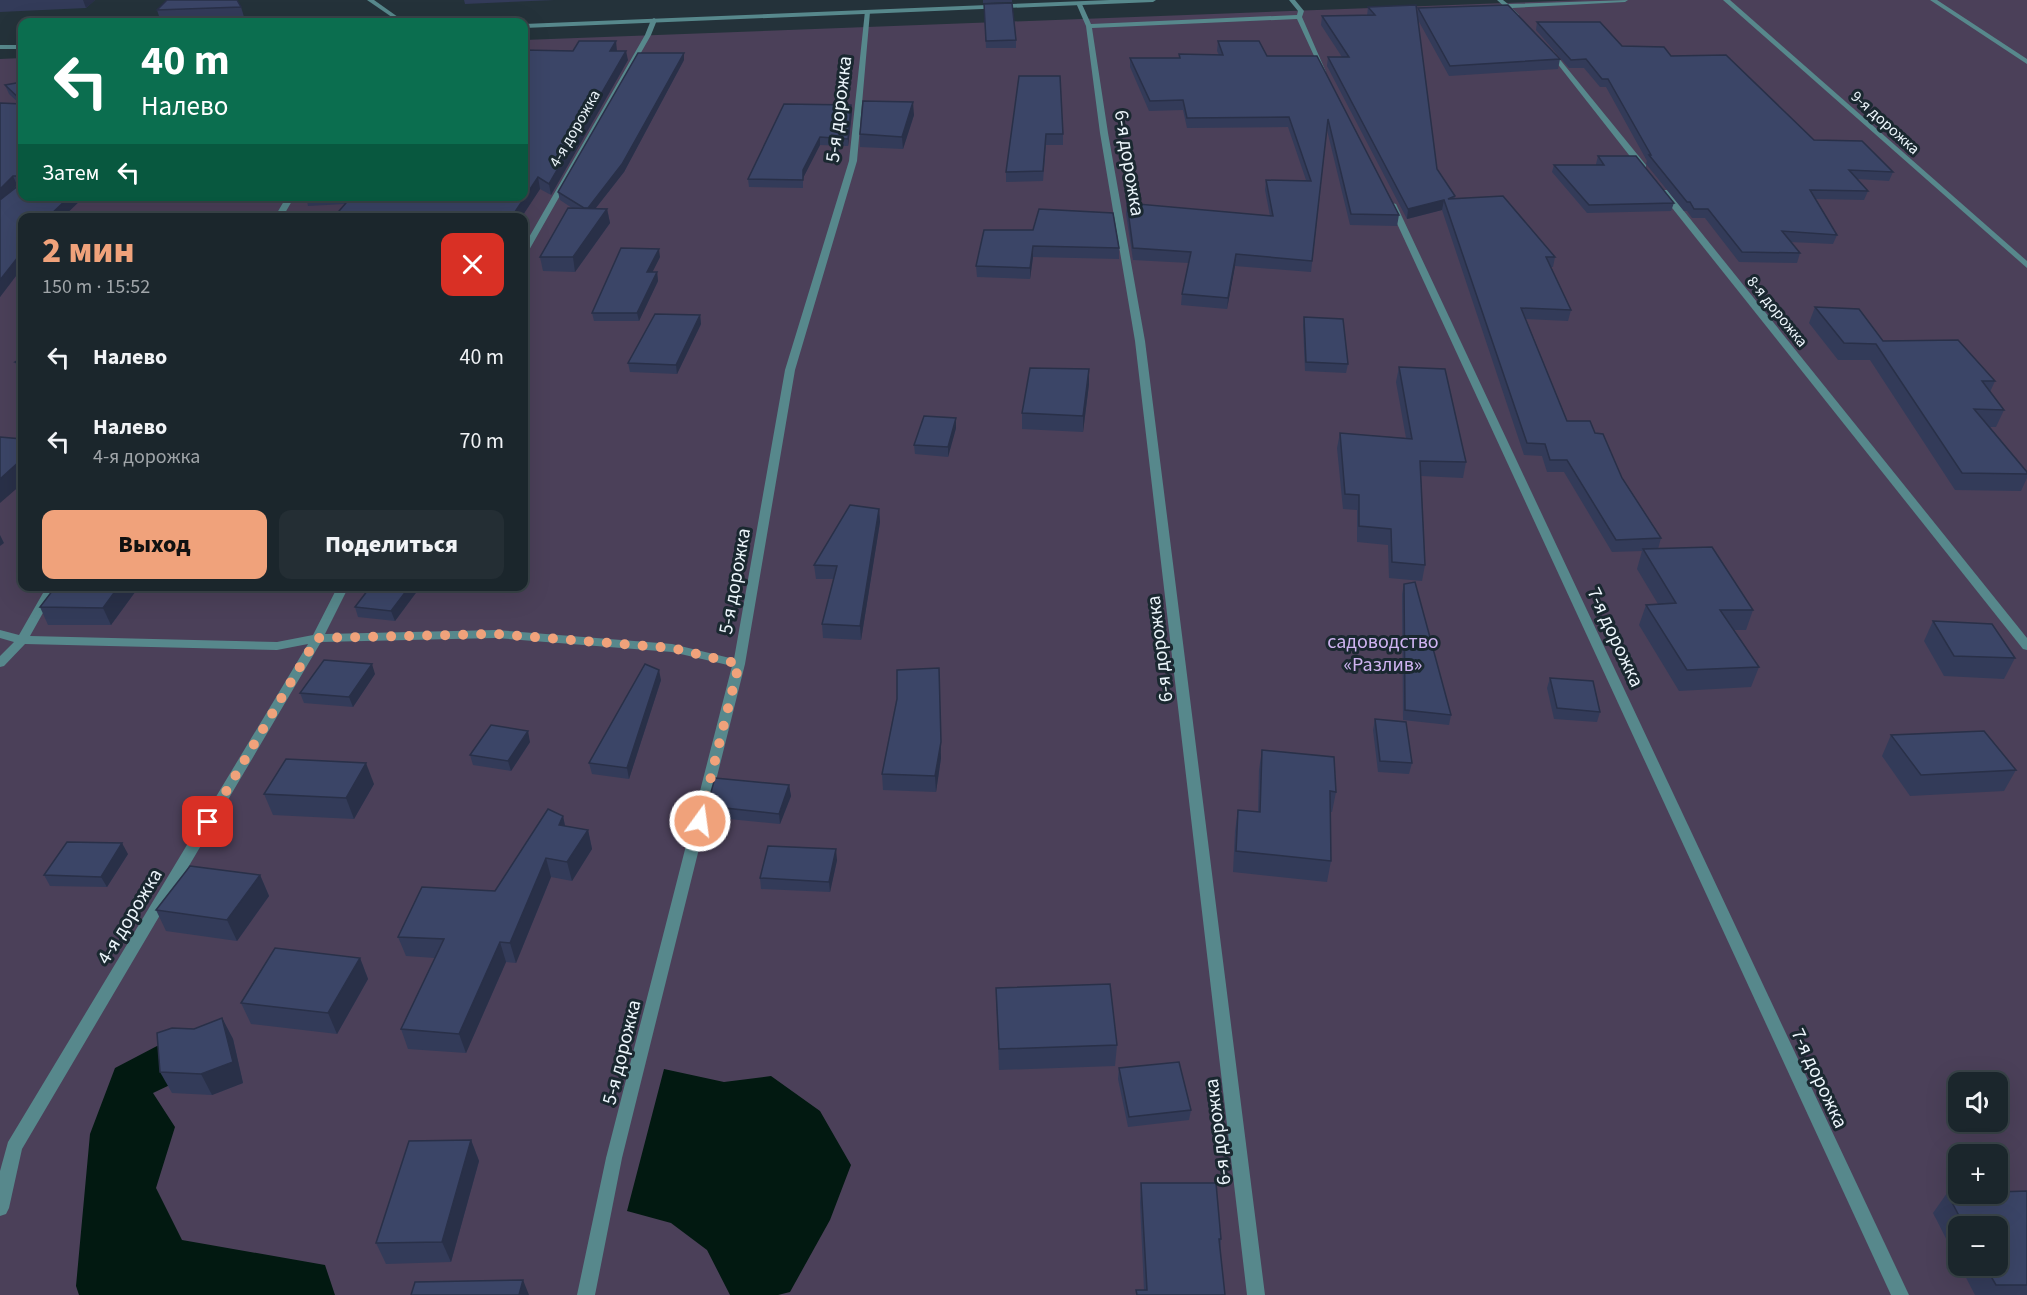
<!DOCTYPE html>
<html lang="ru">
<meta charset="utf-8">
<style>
body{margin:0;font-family:"Source Sans 3",sans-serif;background:#242e34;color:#f1f3f6;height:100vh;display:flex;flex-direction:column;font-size:22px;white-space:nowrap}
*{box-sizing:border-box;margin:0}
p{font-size:20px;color:#a0a5a9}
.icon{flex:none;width:33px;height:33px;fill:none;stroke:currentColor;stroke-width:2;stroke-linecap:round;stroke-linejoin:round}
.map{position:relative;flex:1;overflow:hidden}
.panel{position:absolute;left:18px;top:213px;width:510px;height:378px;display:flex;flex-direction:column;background:#1b262c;border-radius:12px;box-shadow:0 6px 24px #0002,0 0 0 2px #394348}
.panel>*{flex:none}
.hud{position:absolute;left:18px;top:18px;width:510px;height:183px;border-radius:12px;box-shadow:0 6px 24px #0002,0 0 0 2px #394348;background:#0b6e4f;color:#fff;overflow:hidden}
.tools{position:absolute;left:1948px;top:1072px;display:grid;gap:12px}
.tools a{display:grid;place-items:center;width:60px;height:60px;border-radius:12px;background:#1b262c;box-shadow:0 6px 24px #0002,0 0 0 2px #394348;font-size:30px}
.pin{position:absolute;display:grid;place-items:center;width:51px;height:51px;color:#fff;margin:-26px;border-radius:12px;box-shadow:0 3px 9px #0006}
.me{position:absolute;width:66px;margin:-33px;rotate:14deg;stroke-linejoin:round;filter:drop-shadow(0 0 4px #0008)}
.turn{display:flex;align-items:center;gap:21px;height:126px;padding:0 24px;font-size:27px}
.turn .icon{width:78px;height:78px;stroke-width:2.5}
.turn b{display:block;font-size:42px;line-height:51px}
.then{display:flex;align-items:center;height:57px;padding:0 24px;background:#0003;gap:12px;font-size:22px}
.round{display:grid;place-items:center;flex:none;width:63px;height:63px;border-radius:12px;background:#242e34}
.head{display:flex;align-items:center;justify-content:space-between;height:102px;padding:0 24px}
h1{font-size:36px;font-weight:800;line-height:45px;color:#f0a27b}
.primary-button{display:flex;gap:12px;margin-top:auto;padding:12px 24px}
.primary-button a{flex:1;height:69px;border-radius:12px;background:#f0a27b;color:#111;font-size:24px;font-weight:800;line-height:69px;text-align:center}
.primary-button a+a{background:#242e34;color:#f1f3f6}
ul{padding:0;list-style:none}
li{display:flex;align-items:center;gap:18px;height:84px;padding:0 24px}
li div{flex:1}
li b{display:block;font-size:22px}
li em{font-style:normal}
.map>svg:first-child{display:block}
</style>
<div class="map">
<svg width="2027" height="1295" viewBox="0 0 2027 1295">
<rect width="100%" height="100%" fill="#24323a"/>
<!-- green -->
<path fill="#4b4059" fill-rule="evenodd" d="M1584 0H2027V1295H0V59L22 58V196H524V40ZM22 218H524V586H22ZM1959 1083H1998V1122H1959ZM1959 1155H1998V1194H1959ZM1959 1227H1998V1266H1959Z"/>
<!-- water -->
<g fill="#021911">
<path d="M178 1035 214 1064 153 1093 175 1127 156 1188 182 1240 325 1265 335 1295H79L76 1286 90 1134 115 1068Z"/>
<path d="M664 1069 724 1082 771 1076 820 1111 851 1165 830 1220 790 1292 778 1295H730L707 1250 671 1223 627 1211Z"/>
</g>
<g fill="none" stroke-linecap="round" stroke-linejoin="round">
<!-- minor -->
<g fill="#57888c" fill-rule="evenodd">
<path d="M367 0H374L405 22H399Z"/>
<path d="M1289 0H1295L1304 11 1302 17 1326 72 1321 71 1297 19 1092 28 1108 133 1145 341 1265 1295H1247L1135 341 1100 133 1086 26 1076 3 1081 2 1091 24 1297 15 1298 11Z"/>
<path d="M1497 0H1503L1508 4 1628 0 1625 2 1512 8 1519 15 1516 17Z"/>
<path d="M1723 0H1730L2027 261V268Z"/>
<path d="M1930 0H1937L2027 59V64Z"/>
<path d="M865 11 870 12 857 161 795 370 745 664 622 1158 595 1295H577L606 1158 732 666 672 652 496 638 321 642 22 1149 9 1208 6 1214 0 1216V1171L8 1142 308 644 277 650 25 644 4 666 0 667V656L14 642 0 638V630L19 635 47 586H58L30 636 277 642 313 635 338 586H349L325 634 496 630 672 644 734 659 785 370 849 161Z"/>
<path d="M654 18 657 20 651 35 528 252 524 254V246L645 35 651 20Z"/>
<path d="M1549 51H1553L1646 165V169H1640L1549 53Z"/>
<path d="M1661 190H1667L2027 638V650L2023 649 1661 194Z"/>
<path d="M287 196H295L282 218H274Z"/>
<path d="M1389 202 1396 204 1909 1295H1891L1388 204Z"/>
</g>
<!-- tertiary -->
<g fill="#57888c" fill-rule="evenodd">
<path d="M1110 0H1156L1153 2 524 28V24Z"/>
<rect x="0" y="45" width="22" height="4"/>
</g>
</g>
<!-- wall -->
<g fill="#333b59">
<path d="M0 0H95L86 8 0 12Z"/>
<path d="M464 0H555L465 4Z"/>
<path d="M983 0H1012V2L983 3Z"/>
<path d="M984 4 1016 40V48H986Z"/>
<path d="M241 7 245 20 161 22 157 10Z"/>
<path d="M1368 7 1417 12 1418 8 1560 59 1558 69 1449 76 1418 20 1437 169 1455 198 1555 257 1553 267H1551L1571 310 1568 321 1526 319 1567 421 1595 433 1622 478 1661 538 1658 549 1753 610 1746 630H1734L1759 667 1751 687 1679 691 1639 625 1646 605 1658 604 1637 569 1642 551 1612 552 1564 472H1547L1542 456 1524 455 1442 210 1407 219 1327 66 1328 57H1342L1321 25 1322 16H1367Z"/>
<path d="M1537 22 1622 46 1671 56 1814 140 1893 172 1889 181 1857 179 1868 191 1864 200 1815 199 1837 235 1833 244 1790 242 1800 253 1797 263 1739 262 1705 218H1692L1687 211H1684L1646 164 1647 161 1606 87H1600L1584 68H1569L1536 30Z"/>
<path d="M1218 41 1267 56H1317L1399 215 1397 226 1350 225 1327 130 1311 272 1235 266 1227 309 1181 305 1182 294 1189 263 1133 260 1126 214 1127 203 1270 216 1265 190 1266 180H1306L1288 127 1187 128 1183 110 1149 111 1130 67V58H1179V54L1219 55 1217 51Z"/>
<path d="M617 51 628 60 551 195 540 189 521 218H333L345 204 308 206 306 196H524Z"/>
<path d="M684 60 624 172 595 209H607L610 223 575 272 543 271 540 257 572 208 560 200 558 192Z"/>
<path d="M1019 76 1063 134V145H1046L1043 181 1006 182V172Z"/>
<path d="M22 82V196H85L62 218H22V268L0 297V103L20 104 9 94 5 85Z"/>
<path d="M852 113 848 146 820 145 803 178V188L749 187 748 179Z"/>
<path d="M914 115 903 149 860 147V134Z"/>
<path d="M1598 156 1674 203 1671 211 1587 213 1552 172 1554 165H1596V164Z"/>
<path d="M984 230 1119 248V259L1033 257 1030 279 977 277 976 266Z"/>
<path d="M660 257 652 272H657L658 281 639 321H594L592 313Z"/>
<path d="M1815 307 1883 341 1995 381 1990 392 2004 410 1996 427H1990L2027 472V478L2021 491 1955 490 1870 360H1838L1809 323Z"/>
<path d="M700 315 701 324 677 374 630 372 628 363Z"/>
<path d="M1304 317 1348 364 1346 373 1305 371 1303 326Z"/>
<path d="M22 358V377L21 376 15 362Z"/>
<path d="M1399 367 1466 462 1463 478 1421 476 1425 565 1422 581 1389 578 1388 545 1357 542V510L1343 509 1337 448 1340 433 1406 438 1396 382Z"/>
<path d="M1089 384 1083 432 1022 429V413Z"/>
<path d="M956 428 948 457 915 454 914 445Z"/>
<path d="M879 509 880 522 861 640 823 638 822 624 834 579H816L814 565Z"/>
<path d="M1404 584 1451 715 1449 725 1403 720 1402 594Z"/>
<path d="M371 586H421L395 621 358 617 355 607Z"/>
<path d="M138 588 111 625H48L40 607Z"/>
<path d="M1933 621 2015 658 2004 679 1944 676 1924 641Z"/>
<path d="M375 674 353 707 304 703 300 693Z"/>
<path d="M1550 678 1600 712 1597 722 1554 719 1547 688Z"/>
<path d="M661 680 629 779 592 774 589 763Z"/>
<path d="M1375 719 1412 763 1409 774 1378 772 1373 730Z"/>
<path d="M1891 735 2016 770 2004 791 1910 796 1882 756Z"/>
<path d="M530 742 511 771 473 765 470 755Z"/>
<path d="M1262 750 1336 792 1332 812H1330L1331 861 1327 882 1233 872 1235 831 1238 810 1258 812 1259 770Z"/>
<path d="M941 758 936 792 883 790 882 774Z"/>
<path d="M374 784 354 819 273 815 264 794Z"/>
<path d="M789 785 791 796 780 824 709 817 707 806Z"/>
<path d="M563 816 565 826 588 830 592 849 572 881 551 877 516 963 506 962 466 1053 408 1049 401 1029 435 958 406 956 398 937 495 891Z"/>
<path d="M128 854 107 887 50 886 44 875Z"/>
<path d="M837 860 830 892 761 889 760 878Z"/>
<path d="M260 875 269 896 237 941 166 931 156 910Z"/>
<path d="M360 958 368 979 337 1034 251 1024 241 1003Z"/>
<path d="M996 988 1117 1045 1115 1066 999 1070Z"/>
<path d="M222 1018 233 1039 243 1083 212 1095 172 1093 160 1072 194 1029Z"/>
<path d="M1119 1068 1191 1110 1189 1120 1128 1127 1118 1079Z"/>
<path d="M471 1140 479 1161 451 1262 386 1264 376 1243Z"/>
<path d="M1141 1183 1221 1239 1220 1249 1225 1295H1136V1290H1144L1140 1203Z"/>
<path d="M2027 1191V1295H1975L1960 1266H1998V1227H1959V1264L1933 1213 1947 1193Z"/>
</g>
<!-- shaded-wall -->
<g fill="#293048">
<path d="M83 0H95L86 8Z"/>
<path d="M616 41 617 51H610Z"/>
<path d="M626 51 628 60 551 195 549 184Z"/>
<path d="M684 53V60L624 172 588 218 587 210Z"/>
<path d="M913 102 914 115 903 149 902 137Z"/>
<path d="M851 105 852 113 848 146V139Z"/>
<path d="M820 137V145L803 178V188V170Z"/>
<path d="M13 176 17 185 0 203V189Z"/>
<path d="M538 177 540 189 521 218H511Z"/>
<path d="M70 196H85L62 218H47Z"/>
<path d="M1444 200 1442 210 1407 219 1408 209Z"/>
<path d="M607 209 610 223 575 272 573 257Z"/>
<path d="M1033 246V257L1030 279V268Z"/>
<path d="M659 249 660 257 648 281 647 272Z"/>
<path d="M22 252V268L0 297V280Z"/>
<path d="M1236 254 1235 266 1227 309 1228 298Z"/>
<path d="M657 272 658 281 639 321 637 313Z"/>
<path d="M700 315 701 324 677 374 676 365Z"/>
<path d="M1089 369V384L1083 432V416Z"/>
<path d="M956 418V428L948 457V447Z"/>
<path d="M22 459V484L0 503V479Z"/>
<path d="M879 509 880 522 861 640 860 626Z"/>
<path d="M0 535 4 543 0 546Z"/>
<path d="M119 586H137L138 588 111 625 103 608Z"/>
<path d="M410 586H421L395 621 391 611Z"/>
<path d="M372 664 375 674 353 707 349 697Z"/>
<path d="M939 668 941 758 936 792 935 776Z"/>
<path d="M659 670 661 680 629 779 627 768Z"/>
<path d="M528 731 530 742 511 771 508 761Z"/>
<path d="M366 763 374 784 354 819 346 798Z"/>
<path d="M789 785 791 796 780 824 779 814Z"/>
<path d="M563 816 567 836 559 825Z"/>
<path d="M588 830 592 849 572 881 567 862Z"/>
<path d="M122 843 128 854 107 887 101 877Z"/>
<path d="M836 849 837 860 830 892 829 882Z"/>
<path d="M546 858 551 877 516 963 510 943Z"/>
<path d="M260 875 269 896 237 941 227 920Z"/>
<path d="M500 942 506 962 466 1053 459 1034Z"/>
<path d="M360 958 368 979 337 1034 328 1013Z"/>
<path d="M222 1018 233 1039 243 1083 212 1095 201 1074Z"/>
<path d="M471 1140 479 1161 451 1262 442 1242Z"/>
<path d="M523 1280 529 1295H519Z"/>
</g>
<!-- building -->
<g fill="#3b4567" stroke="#293048" stroke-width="1.5">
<path d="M167 0H237L241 7 157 10Z"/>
<path d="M1012 3 1016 40 986 41 984 4Z"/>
<path d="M1416 5 1437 169 1455 196 1448 199 1503 196 1555 257H1546L1571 310 1521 308 1567 421H1590L1595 433 1603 434 1622 478 1661 538 1616 540 1567 460H1550L1545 444 1527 443 1444 200 1408 209 1328 57H1349L1322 16 1375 15 1368 7Z"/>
<path d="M1508 5 1560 59 1450 66 1418 8Z"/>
<path d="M1537 22H1600L1622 46 1664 47 1671 56 1726 55 1814 140 1862 141 1893 172 1849 170 1868 191 1810 190 1837 235 1782 231 1800 253 1742 252 1708 209H1694L1690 202H1687L1649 155H1651L1608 79H1602L1586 59 1571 60Z"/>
<path d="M579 41H616L610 51H626L549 184 538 177 511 218H333L352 196H524V50L573 51Z"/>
<path d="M1218 41H1259L1267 56H1317L1399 215 1351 214 1328 119 1312 261 1236 254 1228 298 1182 294 1191 252 1133 248 1127 203 1273 216 1266 180 1311 181 1289 117 1187 118 1183 100 1150 101 1130 58H1180L1179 54 1223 55Z"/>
<path d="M638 53H684L622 164 588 208H584L558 192Z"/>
<path d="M1019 76H1060L1063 134H1046L1043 171 1006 172Z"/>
<path d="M22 82V101L5 85Z"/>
<path d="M863 101 913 102 902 137 860 134Z"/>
<path d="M0 103 22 104V196H70L47 218H22V252L0 280V200L19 185 20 176H13L0 189Z"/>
<path d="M784 104 851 105 848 139 820 137 803 170V180L748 179Z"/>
<path d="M1598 156H1636L1674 203 1589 205 1554 165H1604Z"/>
<path d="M568 208 607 209 573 257H540Z"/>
<path d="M1039 209 1113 213 1119 248 1033 246 1030 268 976 266 984 230H1033Z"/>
<path d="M621 248 659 249 647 272H657L637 313H592Z"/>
<path d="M1815 307 1859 309 1883 341 1958 340 1995 381H1982L2004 410 1974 409 2027 472V474L1962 473 1876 344 1844 343Z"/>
<path d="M655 314 700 315 676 365 628 363Z"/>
<path d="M1304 317 1343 319 1348 364 1306 362Z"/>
<path d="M22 358V364L15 362Z"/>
<path d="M1399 367 1445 369 1466 462 1420 461 1425 565 1392 562 1391 529 1359 526V495L1345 494 1340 433 1412 439Z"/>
<path d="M1030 368 1089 369 1083 416 1022 413Z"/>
<path d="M924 416 956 418 948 447 914 445Z"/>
<path d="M0 437 22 439V459L0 479Z"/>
<path d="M850 505 879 509 860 626 822 624 837 566 814 565Z"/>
<path d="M1712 547 1753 610H1720L1759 667 1687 670 1646 605 1676 603 1643 549Z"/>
<path d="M1415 582 1451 715 1405 710 1404 584Z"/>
<path d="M56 586H119L103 608 40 607Z"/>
<path d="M371 586H410L391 611 355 607Z"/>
<path d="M1933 621 1992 624 2015 658 1954 656Z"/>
<path d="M324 660 372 664 349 697 300 693Z"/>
<path d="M645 664 659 670 627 768 589 763Z"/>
<path d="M939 668 941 742 935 776 882 774 897 699V670Z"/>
<path d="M1550 678 1593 681 1600 712 1557 708Z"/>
<path d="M1375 719 1406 722 1412 763 1380 761Z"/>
<path d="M491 725 528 731 508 761 470 755Z"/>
<path d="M1984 731 2016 770 1921 775 1891 735Z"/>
<path d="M1262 750 1334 757 1336 792 1330 791 1331 861 1236 851 1238 810 1260 812Z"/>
<path d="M286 759 366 763 346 798 264 794Z"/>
<path d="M715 778 789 785 779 814 707 806Z"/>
<path d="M548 809 563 816 559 825 588 830 567 862 546 858 510 943 500 942 459 1034 401 1029 444 939 398 937 422 887 495 891Z"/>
<path d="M67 842 122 843 101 877 44 875Z"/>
<path d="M768 846 836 849 829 882 760 878Z"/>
<path d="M190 866 260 875 227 920 156 910Z"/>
<path d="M275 948 360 958 328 1013 241 1003Z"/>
<path d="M1110 984 1117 1045 999 1049 996 988Z"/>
<path d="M222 1018 233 1062 201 1074 160 1072 157 1033 172 1028 194 1029Z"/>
<path d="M1179 1062 1191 1110 1129 1117 1119 1068Z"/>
<path d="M471 1140 442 1242 376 1243 409 1141Z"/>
<path d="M1141 1183H1216L1221 1239H1219L1225 1295H1137L1136 1290H1147Z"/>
<path d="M2027 1191V1285H1996L1985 1266H1998V1227H1965L1947 1193 1959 1192V1194H1998V1192Z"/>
<path d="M523 1280 519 1295H411L415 1282Z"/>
</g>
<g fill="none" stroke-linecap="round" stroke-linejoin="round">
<!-- route -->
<path stroke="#f0a27b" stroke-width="10" stroke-dasharray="0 18" d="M208 822 317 638 496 634 672 648 739 664 700 821"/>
</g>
<g text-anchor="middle" stroke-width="6" stroke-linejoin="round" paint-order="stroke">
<!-- far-street labels -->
<g font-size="16" fill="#ecf5fb" stroke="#1a2830">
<text transform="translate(1886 122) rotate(42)" y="6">9-я дорожка</text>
<text transform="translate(574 128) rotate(-60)" y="6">4-я дорожка</text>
<text transform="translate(1778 311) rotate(51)" y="6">8-я дорожка</text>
</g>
<!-- street labels -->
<g font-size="20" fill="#ecf5fb" stroke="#1a2830">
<text transform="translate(838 109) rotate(-83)" y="7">5-я дорожка</text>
<text transform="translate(1130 163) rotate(81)" y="7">6-я дорожка</text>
<text transform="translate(734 581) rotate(-80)" y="7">5-я дорожка</text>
<text transform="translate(1616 637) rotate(65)" y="7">7-я дорожка</text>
<text transform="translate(1159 649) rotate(-97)" y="7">6-я дорожка</text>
<text transform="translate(129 916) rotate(-59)" y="7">4-я дорожка</text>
<text transform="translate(621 1052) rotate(-76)" y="7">5-я дорожка</text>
<text transform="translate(1820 1078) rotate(65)" y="7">7-я дорожка</text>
<text transform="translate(1217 1132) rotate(-97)" y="7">6-я дорожка</text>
</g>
<!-- park labels -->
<g font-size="20" fill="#ceb3f0" stroke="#1a2830">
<text x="1383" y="648">садоводство<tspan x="1383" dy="23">«Разлив»</tspan></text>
</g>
</g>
</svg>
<div class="tools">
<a><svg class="icon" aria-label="sound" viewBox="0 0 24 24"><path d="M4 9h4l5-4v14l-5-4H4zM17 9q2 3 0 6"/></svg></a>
<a>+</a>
<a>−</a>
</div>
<div class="pin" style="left:208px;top:822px;background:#d93025"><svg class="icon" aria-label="arrive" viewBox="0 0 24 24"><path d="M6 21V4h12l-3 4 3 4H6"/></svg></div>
<svg class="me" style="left:700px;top:821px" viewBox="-20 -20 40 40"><circle r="17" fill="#f0a27b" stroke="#fff" stroke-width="3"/><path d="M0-11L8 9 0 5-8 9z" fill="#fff"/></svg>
<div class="hud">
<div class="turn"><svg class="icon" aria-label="left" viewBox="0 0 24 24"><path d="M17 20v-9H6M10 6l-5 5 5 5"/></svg><div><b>40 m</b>Налево</div></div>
<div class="then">Затем<svg class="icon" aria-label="left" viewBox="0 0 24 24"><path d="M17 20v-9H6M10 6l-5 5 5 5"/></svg></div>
</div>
<section class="panel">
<div class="head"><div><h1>2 мин</h1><p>150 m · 15:52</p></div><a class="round" style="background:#d93025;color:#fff"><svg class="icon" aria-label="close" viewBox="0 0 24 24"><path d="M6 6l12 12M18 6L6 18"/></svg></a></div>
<ul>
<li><svg class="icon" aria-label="left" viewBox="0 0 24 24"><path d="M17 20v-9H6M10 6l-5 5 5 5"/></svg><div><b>Налево</b></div><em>40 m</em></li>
<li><svg class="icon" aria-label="left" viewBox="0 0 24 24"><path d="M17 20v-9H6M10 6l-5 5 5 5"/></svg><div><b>Налево</b><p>4-я дорожка</p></div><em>70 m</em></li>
</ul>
<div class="primary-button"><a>Выход</a><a>Поделиться</a></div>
</section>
</div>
